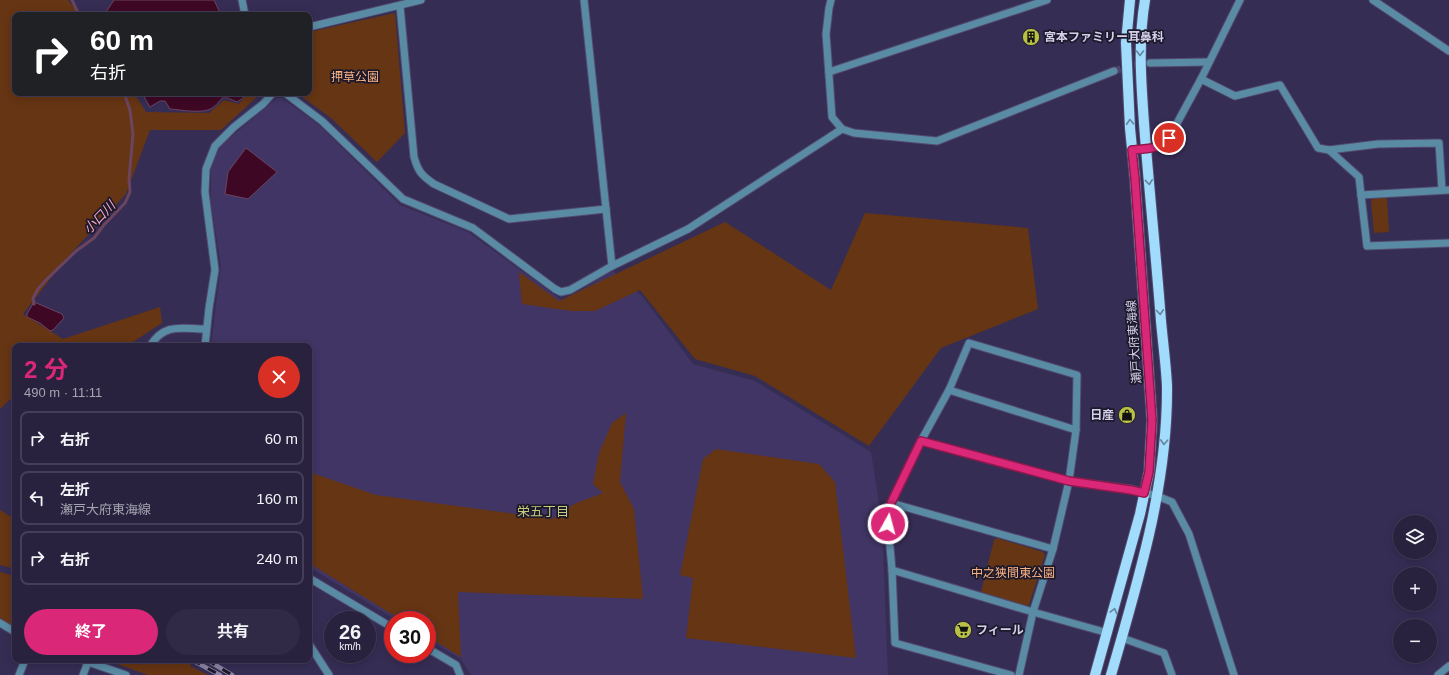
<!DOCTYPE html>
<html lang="ja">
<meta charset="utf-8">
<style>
body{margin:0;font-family:Helvetica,"Noto Sans JP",sans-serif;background:#302a46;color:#f1f3f6;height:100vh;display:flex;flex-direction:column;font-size:15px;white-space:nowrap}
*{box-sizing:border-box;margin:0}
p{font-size:13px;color:#a5a4b0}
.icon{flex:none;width:22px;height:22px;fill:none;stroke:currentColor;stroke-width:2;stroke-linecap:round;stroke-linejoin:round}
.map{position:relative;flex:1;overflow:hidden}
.drawer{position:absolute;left:12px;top:343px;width:300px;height:320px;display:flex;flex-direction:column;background:#28223f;border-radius:8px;box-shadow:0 2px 10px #0003,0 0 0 1px #443f59}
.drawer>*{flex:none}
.guide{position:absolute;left:12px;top:12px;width:300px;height:84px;border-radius:8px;box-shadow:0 2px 10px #0003,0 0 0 1px #443f59;background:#202124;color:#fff;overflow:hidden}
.fabs{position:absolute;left:1393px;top:515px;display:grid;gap:8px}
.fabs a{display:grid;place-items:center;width:44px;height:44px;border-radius:50%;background:#28223f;box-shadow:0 2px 10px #0003,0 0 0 1px #443f59;font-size:20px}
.speed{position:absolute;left:324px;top:611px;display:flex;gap:8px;font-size:20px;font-weight:700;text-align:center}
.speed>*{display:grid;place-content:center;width:52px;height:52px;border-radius:50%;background:#28223f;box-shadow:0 2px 10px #0003,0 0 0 1px #443f59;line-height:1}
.speed small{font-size:10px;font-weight:400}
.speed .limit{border:6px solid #d22;background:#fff;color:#111}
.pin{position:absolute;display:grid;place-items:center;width:34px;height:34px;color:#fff;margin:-17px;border:2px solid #fff;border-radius:50%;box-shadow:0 1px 4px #0007}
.me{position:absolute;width:44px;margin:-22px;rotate:7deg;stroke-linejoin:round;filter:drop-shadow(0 0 3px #0008)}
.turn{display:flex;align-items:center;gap:14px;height:84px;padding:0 12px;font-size:18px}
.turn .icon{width:52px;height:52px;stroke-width:2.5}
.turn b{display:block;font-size:28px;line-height:34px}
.round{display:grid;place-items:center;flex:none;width:42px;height:42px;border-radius:21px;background:#302a46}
.headline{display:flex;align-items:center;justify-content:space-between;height:68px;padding:0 12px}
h1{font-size:24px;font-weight:700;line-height:30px;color:#db2777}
.button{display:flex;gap:8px;margin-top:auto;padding:8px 12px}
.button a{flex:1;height:46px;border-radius:24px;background:#db2777;color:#fff;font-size:16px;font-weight:700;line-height:46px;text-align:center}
.button a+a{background:#302a46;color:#f1f3f6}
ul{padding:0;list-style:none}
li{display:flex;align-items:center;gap:12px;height:54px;margin:0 8px 6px;padding:0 4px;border:2px solid #443f59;border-radius:8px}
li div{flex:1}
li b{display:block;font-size:15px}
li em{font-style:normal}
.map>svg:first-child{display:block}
</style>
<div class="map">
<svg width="1449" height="675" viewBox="0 0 1449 675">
<rect width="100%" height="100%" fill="#362d54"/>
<!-- built -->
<path fill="#403564" d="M277 98H282L319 125 400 205 468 232 563 301 613 271 642 296 693 364 755 381 871 452 882 522 888 675H471L461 659 427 639V620H396L309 567V346H211L221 265 211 205V169L214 159 220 147 226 141Z"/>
<!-- green -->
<g fill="#663513">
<path d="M0 0H68L80 15H15V93H134L146 112 209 113 224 100 239 104 248 93H261L221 130H150L126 194 64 261 23 314 63 339 160 307 162 323 127 346H15V395L0 409Z"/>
<path d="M395 13 405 133 377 162 331 118 297 93H309V32Z"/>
<path d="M1387 197 1389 232 1374 233 1371 201 1373 198Z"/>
<path d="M865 213 1028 228 1038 309 941 348 869 446 755 376 695 359 640 290 595 311H571L522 304 519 272 559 301 725 222 831 290Z"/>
<path d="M626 413 620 482 634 509 643 599 458 592 461 657 427 636V620H401L309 563V472L376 495 552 519 574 504 603 493 593 484 599 453 612 423Z"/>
<path d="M716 449 819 464 835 482 856 658 686 638 693 578 680 575 703 459Z"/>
<path d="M0 510 15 519V569L0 565Z"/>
<path d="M997 538 1043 552 1045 555 1029 605 1025 606 981 592 994 540Z"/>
<path d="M0 572 15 576V628L0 619Z"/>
<path d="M106 660H193L190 666 208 675H148Z"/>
</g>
<!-- water -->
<g fill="#3e0825" stroke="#6b4460">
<path d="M114 0H214L221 15H104Z"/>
<path d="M142 93H246L243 98 237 102 228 98H222C218 103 214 108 208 110 197 113 182 110 170 109L165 101H160L150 107Z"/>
<path d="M246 148 277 172 248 199 225 194 228 172Z"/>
<path d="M34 302 62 314 64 318 53 330 50 331 40 323 27 317V314Z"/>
</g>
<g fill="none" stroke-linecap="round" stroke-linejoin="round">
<!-- stream -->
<g stroke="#6b4460" stroke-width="3">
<path d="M72 0 79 15"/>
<path d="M34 304 33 298 38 289 46 280 76 251 94 238 103 226 125 203 130 192 129 179 133 134 130 110 124 93"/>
</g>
<!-- minor-tunnel -->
<path stroke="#4e456a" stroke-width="7" stroke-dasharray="7 3.5" stroke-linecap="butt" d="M1114 71 1133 65 1150 63"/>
<defs>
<g id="minor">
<path d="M242 0 245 15"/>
<path d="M584 0 612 266"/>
<path d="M831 0 829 8 826 34 832 117 842 129 854 133 937 141 1114 71"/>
<path d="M1373 0 1449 51"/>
<path d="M400 6 414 157C418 171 421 175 434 184L509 219 606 209"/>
<path d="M309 27 421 0"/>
<path d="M1150 63 1209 62"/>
<path d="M829 72 1047 0"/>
<path d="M1201 79 1235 96 1280 85 1318 148 1329 150 1378 144 1439 143 1442 190"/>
<path d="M285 93 322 121 403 199 473 228 555 289 561 292 570 290 612 266 688 229 842 129"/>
<path d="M1132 150C1145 149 1161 149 1169 138L1201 79 1240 0"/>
<path d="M1329 150 1359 177 1361 195 1449 190"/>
<path d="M1361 195 1367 246 1449 243"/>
<path d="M150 346C165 322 182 329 206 329"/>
<path d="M205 346 209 308 215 270 205 192 206 169 215 146 234 127 263 104 273 93"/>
<path d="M949 390 1076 430"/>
<path d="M921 441 1069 481 1131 489 1157 496 1172 502 1189 534 1234 675"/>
<path d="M891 503 1053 549"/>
<path d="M892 570 1033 612 1108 633"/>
<path d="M309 578 393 628"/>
<path d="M0 623 15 632"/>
<path d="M1122 638 1164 653 1172 675"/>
<path d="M309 644 329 675"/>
<path d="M427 648 456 665 460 675"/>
<path d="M88 662 126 675"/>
<path d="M19 675 25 660"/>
<path d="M83 675 88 662 83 660"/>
<path d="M1011 675 895 643 892 570 888 524 891 503 921 441 949 390 969 343 1077 375 1076 430 1069 481 1053 549 1033 612 1019 675"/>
<path d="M1438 675 1449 666"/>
</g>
<g id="major">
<path d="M1095 675 1140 514 1149 472 1152 420 1135 179 1130 128 1126 43 1130 0"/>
<path d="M1111 675C1138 581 1168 485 1167 386 1166 365 1163 343 1161 321 1156 255 1149 189 1144 123 1141 82 1138 41 1145 0"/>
</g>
</defs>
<!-- minor casing -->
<use href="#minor" stroke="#524a6f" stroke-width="9"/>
<!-- major casing -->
<use href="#major" stroke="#524a6f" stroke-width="12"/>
<!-- minor -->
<use href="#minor" stroke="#5a8ba5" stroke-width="7"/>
<!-- major -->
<use href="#major" stroke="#a1dcfc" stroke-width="10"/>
<defs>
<g id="rail">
<path d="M192 660 220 675"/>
<path d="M207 660 232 675"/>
</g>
</defs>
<!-- rail casing -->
<use href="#rail" stroke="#8c85a5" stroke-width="4.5"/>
<!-- rail -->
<use href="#rail" stroke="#1c192b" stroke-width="3" stroke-dasharray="9" stroke-linecap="butt"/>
</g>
<!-- one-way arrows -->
<defs><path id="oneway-chevron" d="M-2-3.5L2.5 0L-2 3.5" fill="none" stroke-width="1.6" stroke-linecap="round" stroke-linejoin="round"/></defs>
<g stroke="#65849e">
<use href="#oneway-chevron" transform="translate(1140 53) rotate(90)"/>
<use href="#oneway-chevron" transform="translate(1130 122) rotate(-93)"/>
<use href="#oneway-chevron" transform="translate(1149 182) rotate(84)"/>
<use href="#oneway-chevron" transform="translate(1160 312) rotate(86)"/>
<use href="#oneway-chevron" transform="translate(1164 442) rotate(93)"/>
<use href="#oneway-chevron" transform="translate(1114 611) rotate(-75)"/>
</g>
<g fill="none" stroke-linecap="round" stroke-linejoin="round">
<defs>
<path id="route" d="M888 524 891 503 921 441 1069 481 1131 490 1144 493 1149 472 1152 420 1135 179 1132 150C1145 149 1161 149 1169 138"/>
</defs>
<!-- route casing -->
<use href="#route" stroke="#8e194d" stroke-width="10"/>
<!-- route -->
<use href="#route" stroke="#db2777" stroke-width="7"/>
</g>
<!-- icons -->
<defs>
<symbol id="building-disc" viewBox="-11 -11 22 22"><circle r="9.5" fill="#b9c046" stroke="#1c192b"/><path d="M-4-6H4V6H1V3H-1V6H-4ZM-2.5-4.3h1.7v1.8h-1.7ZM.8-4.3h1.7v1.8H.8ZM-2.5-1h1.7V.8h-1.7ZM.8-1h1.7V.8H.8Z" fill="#111"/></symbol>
<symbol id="shop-disc" viewBox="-11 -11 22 22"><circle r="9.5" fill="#b9c046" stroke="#1c192b"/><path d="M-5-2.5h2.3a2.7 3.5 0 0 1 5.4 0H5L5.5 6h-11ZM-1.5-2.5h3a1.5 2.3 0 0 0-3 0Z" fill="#111"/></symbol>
<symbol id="supermarket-disc" viewBox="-11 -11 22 22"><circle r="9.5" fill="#b9c046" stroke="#1c192b"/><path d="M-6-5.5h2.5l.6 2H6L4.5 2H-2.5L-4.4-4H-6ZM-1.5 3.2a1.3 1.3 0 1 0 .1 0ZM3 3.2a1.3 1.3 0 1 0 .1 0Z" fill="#111"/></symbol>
</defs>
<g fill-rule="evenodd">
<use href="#building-disc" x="1021" y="27" width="20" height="20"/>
<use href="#shop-disc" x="1117" y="405" width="20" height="20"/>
<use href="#supermarket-disc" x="953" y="620" width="20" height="20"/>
</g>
<g text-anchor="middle" stroke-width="3.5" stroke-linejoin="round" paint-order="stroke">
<!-- poi labels -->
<g font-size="12" font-weight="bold" fill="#d4d0ea" stroke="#1c192b" text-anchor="start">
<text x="1044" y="41">宮本ファミリー耳鼻科</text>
<text x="1114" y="419" text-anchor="end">日産</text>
<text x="976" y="634">フィール</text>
</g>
<!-- park labels -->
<g font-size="12" fill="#fdb384" stroke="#1c192b">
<text x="355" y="81">押草公園</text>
<text x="1013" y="577">中之狭間東公園</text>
</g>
<!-- street labels -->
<g font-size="12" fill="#d4d0ea" stroke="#1c192b">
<text transform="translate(1134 342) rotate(-94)" y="4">瀬戸大府東海線</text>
</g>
<!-- water labels -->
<g font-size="13" font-style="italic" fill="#faa7ca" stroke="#1c192b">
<text transform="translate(99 217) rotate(-46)" y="5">小口川</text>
</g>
<!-- neighbourhood labels -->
<g font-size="13" fill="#c3ca7d" stroke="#1c192b">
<text x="543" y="516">栄五丁目</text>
</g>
</g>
</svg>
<div class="fabs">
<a><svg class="icon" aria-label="layers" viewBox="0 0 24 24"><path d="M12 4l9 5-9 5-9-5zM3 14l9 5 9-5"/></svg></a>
<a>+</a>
<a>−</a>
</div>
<div class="speed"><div>26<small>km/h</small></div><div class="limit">30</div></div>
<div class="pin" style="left:1169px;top:138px;background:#d93025"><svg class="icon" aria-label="arrive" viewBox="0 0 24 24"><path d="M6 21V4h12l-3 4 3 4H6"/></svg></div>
<svg class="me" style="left:888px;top:524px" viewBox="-20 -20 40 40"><circle r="17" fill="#db2777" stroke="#fff" stroke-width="3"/><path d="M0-11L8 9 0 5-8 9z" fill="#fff"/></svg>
<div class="guide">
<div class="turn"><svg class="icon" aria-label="right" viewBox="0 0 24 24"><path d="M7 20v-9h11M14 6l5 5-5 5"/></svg><div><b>60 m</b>右折</div></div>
</div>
<section class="drawer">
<div class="headline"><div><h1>2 分</h1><p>490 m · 11:11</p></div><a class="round" style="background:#d93025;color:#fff"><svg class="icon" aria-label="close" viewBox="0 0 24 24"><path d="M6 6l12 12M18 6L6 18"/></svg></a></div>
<ul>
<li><svg class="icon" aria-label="right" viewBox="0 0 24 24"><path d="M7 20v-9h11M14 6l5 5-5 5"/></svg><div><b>右折</b></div><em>60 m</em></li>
<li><svg class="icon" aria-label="left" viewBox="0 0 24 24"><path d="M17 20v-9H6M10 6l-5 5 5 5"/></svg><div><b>左折</b><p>瀬戸大府東海線</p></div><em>160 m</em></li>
<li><svg class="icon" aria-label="right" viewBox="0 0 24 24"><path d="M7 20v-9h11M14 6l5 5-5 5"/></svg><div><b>右折</b></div><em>240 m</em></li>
</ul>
<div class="button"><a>終了</a><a>共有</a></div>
</section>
</div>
